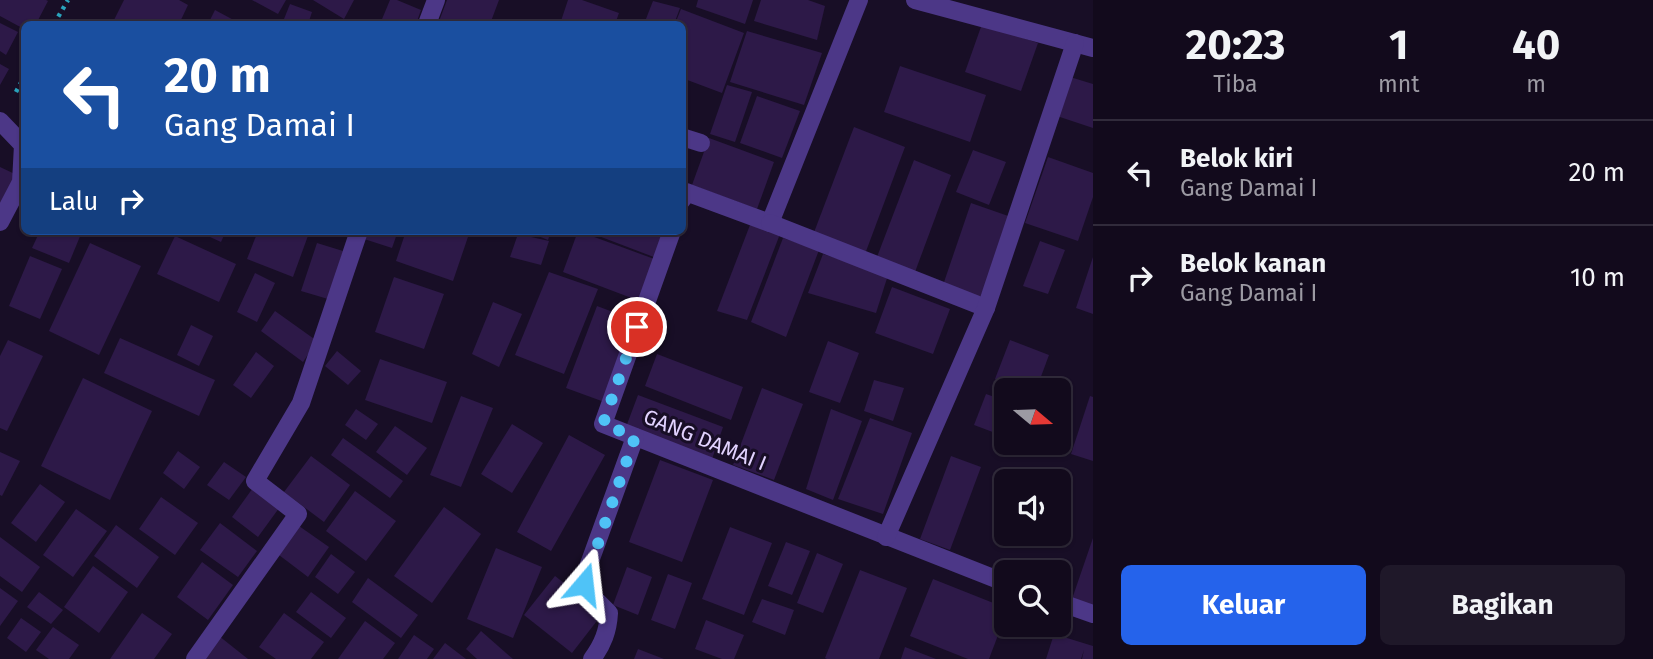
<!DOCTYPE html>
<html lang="id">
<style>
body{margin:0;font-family:"Fira Sans",sans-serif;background:#1f1829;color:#f1f3f6;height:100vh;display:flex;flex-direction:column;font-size:26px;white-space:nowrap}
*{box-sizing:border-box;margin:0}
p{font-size:23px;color:#9c9aa3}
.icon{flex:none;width:38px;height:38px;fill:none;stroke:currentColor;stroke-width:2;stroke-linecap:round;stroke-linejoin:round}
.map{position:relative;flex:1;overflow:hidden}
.drawer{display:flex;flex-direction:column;background:#120a1c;width:560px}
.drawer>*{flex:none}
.hud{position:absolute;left:21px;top:21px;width:665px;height:214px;border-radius:10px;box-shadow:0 2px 5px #0004,0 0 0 2px #312b3b;background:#1a4fa0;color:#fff;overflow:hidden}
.needle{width:46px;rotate:109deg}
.tools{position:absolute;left:994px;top:378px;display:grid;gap:14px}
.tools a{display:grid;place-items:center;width:77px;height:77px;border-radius:10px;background:#120a1c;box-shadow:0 2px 5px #0004,0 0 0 2px #312b3b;font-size:35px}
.pin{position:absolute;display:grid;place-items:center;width:60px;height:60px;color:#fff;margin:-30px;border:4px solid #fff;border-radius:50%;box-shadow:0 2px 7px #0007}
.me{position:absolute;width:77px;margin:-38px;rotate:17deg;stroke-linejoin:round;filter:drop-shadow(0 0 5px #0008)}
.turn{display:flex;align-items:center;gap:24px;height:147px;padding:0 28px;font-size:32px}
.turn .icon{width:91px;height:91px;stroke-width:2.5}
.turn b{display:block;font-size:49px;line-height:60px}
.then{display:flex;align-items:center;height:66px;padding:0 28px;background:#0003;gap:14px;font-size:26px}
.eta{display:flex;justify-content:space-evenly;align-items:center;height:119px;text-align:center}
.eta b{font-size:42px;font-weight:700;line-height:49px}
.cta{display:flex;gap:14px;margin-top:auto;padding:14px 28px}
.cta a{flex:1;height:80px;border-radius:10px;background:#2563eb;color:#fff;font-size:28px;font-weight:700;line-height:80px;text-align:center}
.cta a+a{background:#1f1829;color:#f1f3f6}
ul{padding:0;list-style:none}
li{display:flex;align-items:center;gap:21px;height:105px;padding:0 28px;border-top:2px solid #312b3b}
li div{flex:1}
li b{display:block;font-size:26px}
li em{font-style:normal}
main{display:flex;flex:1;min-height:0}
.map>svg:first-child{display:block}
</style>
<main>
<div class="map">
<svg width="1093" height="659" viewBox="0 0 1093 659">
<rect width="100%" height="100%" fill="#180e26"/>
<!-- building -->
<g fill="#2d1948">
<path d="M0 0H46L48 1 36 24H24V29L0 16Z"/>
<path d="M124 0H179L188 5 179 24H112Z"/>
<path d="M252 0H286L278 14Z"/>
<path d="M313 0H354L344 19Z"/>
<path d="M390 0H397L421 10 416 24H380Z"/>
<path d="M447 0H499L490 24H438Z"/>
<path d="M568 0H582L619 13 615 24H560Z"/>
<path d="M698 0H753L745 24 696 7Z"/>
<path d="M761 0H808L825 6 817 40 754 21Z"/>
<path d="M653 1 680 8 674 24H644Z"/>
<path d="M290 4 312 12 308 24H282Z"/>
<path d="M681 9 744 33 722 93 682 78V24H675Z"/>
<path d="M215 10 241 24H208Z"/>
<path d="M0 23 18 32 6 55 0 51Z"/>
<path d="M982 24 1038 43 1021 91 965 72Z"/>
<path d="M747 31 822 53 804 105 730 82Z"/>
<path d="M0 64 9 69 0 85Z"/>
<path d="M900 66 986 95 970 142 884 112Z"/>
<path d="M1070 77 1093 84V128L1057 116Z"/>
<path d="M727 85 752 92 735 142 710 134Z"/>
<path d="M757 96 800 111 782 158 740 143Z"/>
<path d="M854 127 905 147 865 254 813 235Z"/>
<path d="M709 138 774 162 757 209 692 185Z"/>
<path d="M973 150 1006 162 989 205 956 192Z"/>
<path d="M1048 157 1093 173V197L1078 241 1025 223Z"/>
<path d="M914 160 951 175 915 272 877 257Z"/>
<path d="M0 167 17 175 0 207Z"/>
<path d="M971 203 1014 218 978 302 942 288Z"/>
<path d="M750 225 780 234 747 320 717 311Z"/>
<path d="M40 231H75L81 234 69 263 32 248Z"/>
<path d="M197 231H226L221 242Z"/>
<path d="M258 231H304L309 233 293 277 247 259Z"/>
<path d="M363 231H398L392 248 361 238Z"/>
<path d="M406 231H470L453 281 396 261Z"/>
<path d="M526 231H551L548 240Z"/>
<path d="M578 231 657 260 642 302 563 272Z"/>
<path d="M598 231H668L659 259 596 235Z"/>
<path d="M518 234 549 241 541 265 510 257Z"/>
<path d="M175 236 236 264 219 302 157 274Z"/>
<path d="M783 238 819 250 786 337 751 322Z"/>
<path d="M1040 241 1065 250 1048 294 1023 286Z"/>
<path d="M90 243 141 266 99 355 49 331Z"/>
<path d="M317 243 343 251 328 299 301 291Z"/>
<path d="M823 254 888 275 876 313 808 293Z"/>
<path d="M30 256 62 269 40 319 9 306Z"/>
<path d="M1093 257V314L1076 308Z"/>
<path d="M549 272 598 289 564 374 515 355Z"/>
<path d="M255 273 275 283 257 322 237 312Z"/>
<path d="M394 277 444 294 424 349 375 332Z"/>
<path d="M892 287 950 309 933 354 875 333Z"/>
<path d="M493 302 522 314 499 367 472 354Z"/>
<path d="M597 306 637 321 607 403 566 388Z"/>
<path d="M275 311 317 341 303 362 261 331Z"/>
<path d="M191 325 213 336 199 366 177 355Z"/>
<path d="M120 338 215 380 199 416 104 373Z"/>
<path d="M8 340 43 356 7 431 0 428V356Z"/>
<path d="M1010 340 1049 355 1036 390H1025L995 379Z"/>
<path d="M828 341 859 353 840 403 809 392Z"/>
<path d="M337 351 361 371 348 385 325 366Z"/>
<path d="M256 352 274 366 251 398 233 385Z"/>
<path d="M657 354 743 387 731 420 645 386Z"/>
<path d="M380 359 447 382 432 423 365 400Z"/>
<path d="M83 378 152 411 110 500 41 466Z"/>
<path d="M874 380 904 388 893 421 864 411Z"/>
<path d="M762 388 803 404 774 480 733 465Z"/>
<path d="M986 394 1006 401V437L974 425Z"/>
<path d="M638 395 723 427 712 459 626 427Z"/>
<path d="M461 396 493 408 461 487 430 475Z"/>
<path d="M1090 396 1093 397V461L1071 454Z"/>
<path d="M1059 399 1070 402 1059 432Z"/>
<path d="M356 409 378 424 366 440 345 425Z"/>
<path d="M831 409 862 421 833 500 806 489Z"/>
<path d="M870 418 912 433 883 514 838 499Z"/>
<path d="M512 424 543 443 512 493 481 474Z"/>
<path d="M395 426 427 448 407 475 376 452Z"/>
<path d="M569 435 605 455 551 551 517 532Z"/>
<path d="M343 438 403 481 390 498 331 455Z"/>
<path d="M178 451 200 467 184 489 163 473Z"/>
<path d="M0 452 20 461 2 496 0 495Z"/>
<path d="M311 456 350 485 324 522 284 492Z"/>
<path d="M951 456 981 467 950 550 920 539Z"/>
<path d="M660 460 713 480 682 562 629 542Z"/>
<path d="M224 462 246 477 229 500 207 485Z"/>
<path d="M40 484 65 502 36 542 11 523Z"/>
<path d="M255 485 282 504 258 537 232 517Z"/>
<path d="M355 491 396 521 366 561 326 531Z"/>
<path d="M161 497 198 523 175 555 139 529Z"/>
<path d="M444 507 481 534 432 603 394 576Z"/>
<path d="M76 509 107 531 73 577 43 555Z"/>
<path d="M220 523 257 551 238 577 200 550Z"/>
<path d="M116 525 159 557 137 588 94 556Z"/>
<path d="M299 526 329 547 308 577 279 555Z"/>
<path d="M730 527 772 543 744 615 702 599Z"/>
<path d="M0 537 40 567 22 592 0 576Z"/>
<path d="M1093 538V606L1072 599Z"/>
<path d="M786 542 810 551 792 595 768 586Z"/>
<path d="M496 548 542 567 513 638 467 619Z"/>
<path d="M817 553 843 564 823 613 797 603Z"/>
<path d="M331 554 355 572 338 594 315 577Z"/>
<path d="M202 562 233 585 208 620 177 597Z"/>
<path d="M93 566 128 592 99 633 64 607Z"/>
<path d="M627 567 652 577 638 615 613 605Z"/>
<path d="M860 570 907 588 879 659H827L825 658Z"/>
<path d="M668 574 692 583 675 629 651 620Z"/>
<path d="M555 576 603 613 572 653 524 615Z"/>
<path d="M368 578 418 615 401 638 352 602Z"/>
<path d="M933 579 1006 608V614L989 659H968L910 636Z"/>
<path d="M0 588 18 601 0 626Z"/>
<path d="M39 592 63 610 51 624 27 607Z"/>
<path d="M311 592 346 618 331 638 296 612Z"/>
<path d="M762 599 794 610 785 635 752 622Z"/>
<path d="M142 613 172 634 154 659H110Z"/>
<path d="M284 613 324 642 311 659H276L259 647Z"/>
<path d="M21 618 41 632 26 652 7 638Z"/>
<path d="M706 620 744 635 734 659H722L695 649Z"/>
<path d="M365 621 395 643 383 659H338Z"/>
<path d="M53 627 79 645 69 659H49L36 650Z"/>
<path d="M481 631 513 659H477L466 649Z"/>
<path d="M1054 634 1093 646V659H1082L1084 650 1081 659H1046Z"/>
<path d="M414 635 434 649 427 659H398Z"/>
<path d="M219 636 248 659H203Z"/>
<path d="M445 643 466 659H433Z"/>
<path d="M905 647 936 659H901Z"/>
<path d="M638 649 664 659H634Z"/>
</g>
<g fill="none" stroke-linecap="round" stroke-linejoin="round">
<!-- path -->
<g stroke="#2aa3bc" stroke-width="4.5" stroke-dasharray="3.5 5" stroke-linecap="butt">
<path d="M54 24 68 0"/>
<path d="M16 92 24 77"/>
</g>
<!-- lane -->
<path stroke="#4c3787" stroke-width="18" d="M682 137 701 143"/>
<!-- street -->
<g stroke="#4c3787" stroke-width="18">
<path d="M915 0 1093 48"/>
<path d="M427 24 436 0"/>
<path d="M0 121 23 145 21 182 0 222"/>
<path d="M682 200 686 192 770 223 859 0"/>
<path d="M770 223 986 308"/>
<path d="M672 231 603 424 1006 583"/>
<path d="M886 537 986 308 1075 43"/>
<path d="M1059 602 1093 614"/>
<path d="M195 659 298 514 255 481 301 403 359 231"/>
<path d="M592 659C603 644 608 631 609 613L585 589 584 578 635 437"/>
</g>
</g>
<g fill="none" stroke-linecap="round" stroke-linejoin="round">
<!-- route -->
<path stroke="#4fc3f7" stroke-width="12" stroke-dasharray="0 21.6" d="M584 584 635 437 603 424 637 327"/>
</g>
<g text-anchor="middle" stroke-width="6" stroke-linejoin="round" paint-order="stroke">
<!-- street labels -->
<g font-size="21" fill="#e2d3ff" stroke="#180e26">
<text transform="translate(705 440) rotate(22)" y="7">GANG DAMAI I</text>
</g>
</g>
</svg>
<div class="tools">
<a><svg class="needle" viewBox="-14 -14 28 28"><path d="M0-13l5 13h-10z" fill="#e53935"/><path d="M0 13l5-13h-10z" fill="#9c9aa3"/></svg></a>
<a><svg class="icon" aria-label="sound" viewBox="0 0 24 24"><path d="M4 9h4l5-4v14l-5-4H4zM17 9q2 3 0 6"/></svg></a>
<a><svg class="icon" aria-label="search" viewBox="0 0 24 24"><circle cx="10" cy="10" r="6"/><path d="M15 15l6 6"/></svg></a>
</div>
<div class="pin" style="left:637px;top:327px;background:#d93025"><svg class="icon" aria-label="arrive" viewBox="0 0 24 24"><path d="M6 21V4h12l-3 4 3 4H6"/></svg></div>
<svg class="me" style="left:584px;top:584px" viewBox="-20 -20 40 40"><path d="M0-17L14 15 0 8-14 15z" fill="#4fc3f7" stroke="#fff" stroke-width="4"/></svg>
<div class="hud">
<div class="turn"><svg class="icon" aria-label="left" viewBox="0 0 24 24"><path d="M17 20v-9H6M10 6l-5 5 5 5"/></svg><div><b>20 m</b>Gang Damai I</div></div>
<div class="then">Lalu<svg class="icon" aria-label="right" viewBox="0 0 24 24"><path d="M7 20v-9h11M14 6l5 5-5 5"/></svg></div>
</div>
</div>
<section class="drawer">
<div class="eta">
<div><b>20:23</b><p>Tiba</p></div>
<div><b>1</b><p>mnt</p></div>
<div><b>40</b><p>m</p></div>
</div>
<ul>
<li><svg class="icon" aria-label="left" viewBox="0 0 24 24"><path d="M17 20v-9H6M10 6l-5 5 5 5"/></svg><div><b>Belok kiri</b><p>Gang Damai I</p></div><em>20 m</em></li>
<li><svg class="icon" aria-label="right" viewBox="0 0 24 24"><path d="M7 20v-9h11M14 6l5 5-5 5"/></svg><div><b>Belok kanan</b><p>Gang Damai I</p></div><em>10 m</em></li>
</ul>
<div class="cta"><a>Keluar</a><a>Bagikan</a></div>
</section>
</main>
